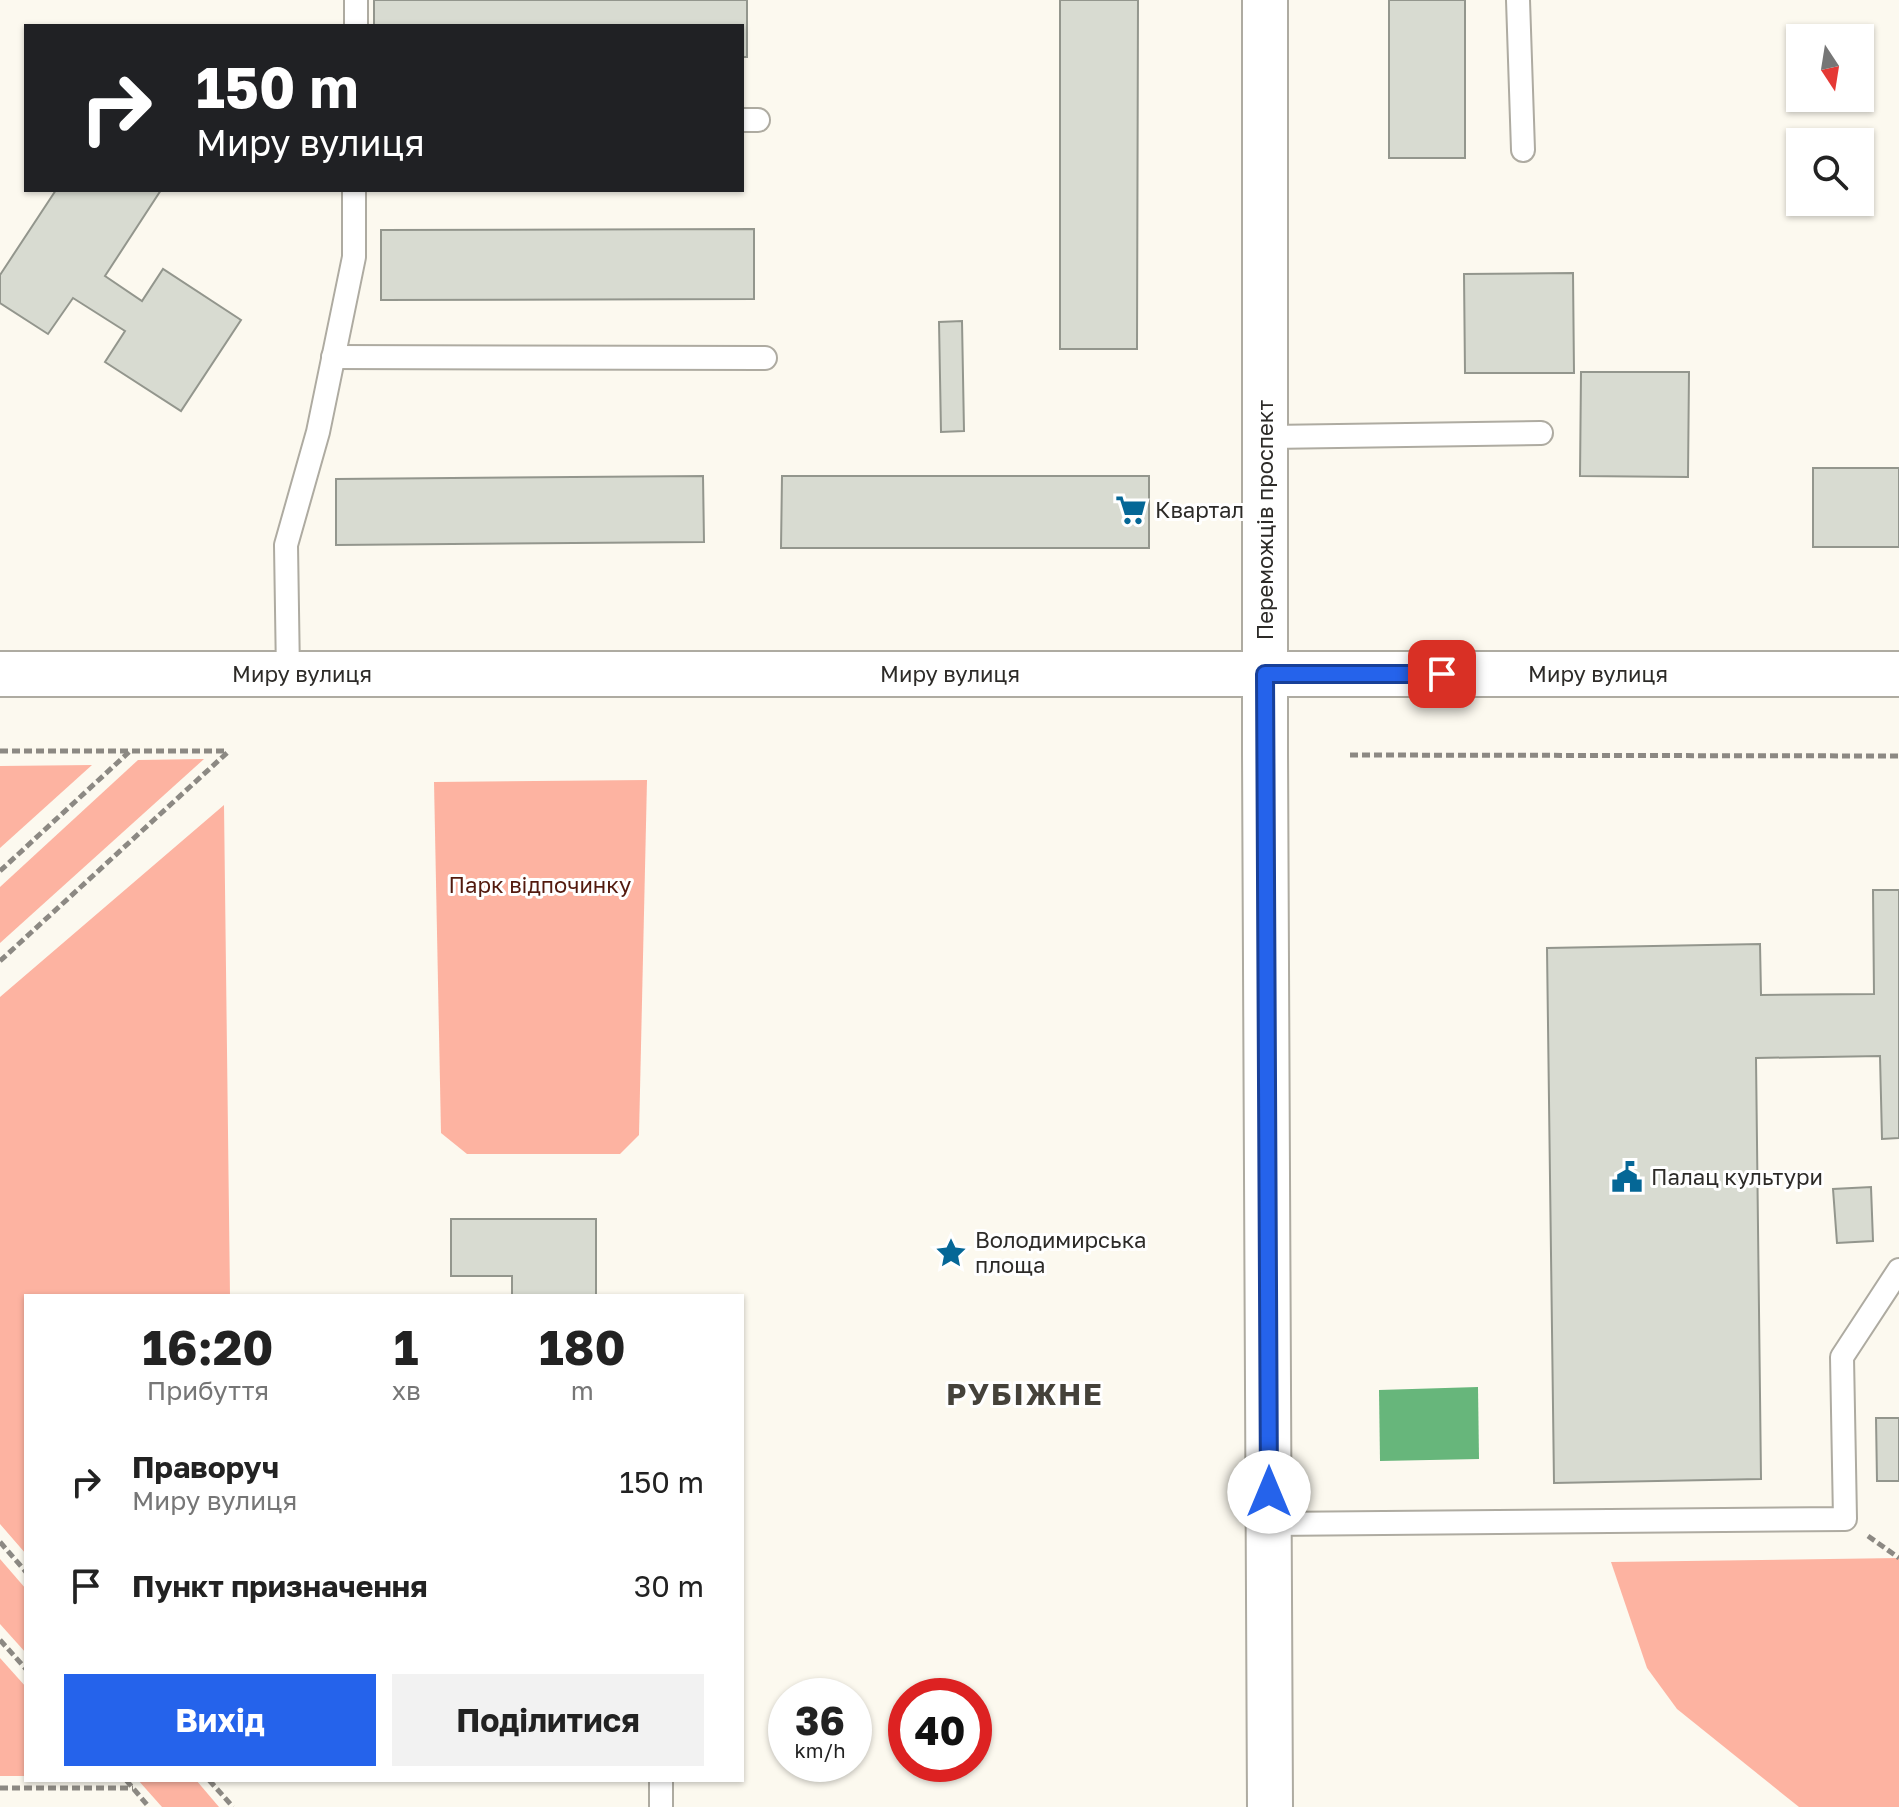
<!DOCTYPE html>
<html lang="uk">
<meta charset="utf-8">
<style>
body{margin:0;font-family:"Golos Text",sans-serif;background:#f2f2f2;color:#222;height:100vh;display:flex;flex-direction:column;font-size:30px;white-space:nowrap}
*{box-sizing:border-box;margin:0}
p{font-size:26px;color:#767676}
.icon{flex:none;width:44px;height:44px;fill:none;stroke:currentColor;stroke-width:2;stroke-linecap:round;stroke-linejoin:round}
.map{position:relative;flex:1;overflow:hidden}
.details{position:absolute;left:24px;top:1294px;width:720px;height:488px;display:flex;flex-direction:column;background:#fff;border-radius:0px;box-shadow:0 2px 6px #0004}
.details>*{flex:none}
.guide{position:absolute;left:24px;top:24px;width:720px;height:168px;border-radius:0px;box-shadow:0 2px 6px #0004;background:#202124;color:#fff;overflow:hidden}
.needle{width:52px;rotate:168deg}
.fabs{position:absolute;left:1786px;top:24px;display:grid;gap:16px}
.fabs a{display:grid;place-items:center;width:88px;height:88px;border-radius:0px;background:#fff;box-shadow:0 2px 6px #0004;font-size:40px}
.speed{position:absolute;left:768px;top:1678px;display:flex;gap:16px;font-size:40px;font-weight:700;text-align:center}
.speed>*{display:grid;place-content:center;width:104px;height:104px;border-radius:50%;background:#fff;box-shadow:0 2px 6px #0004;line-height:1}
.speed small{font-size:20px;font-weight:400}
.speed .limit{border:12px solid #d22;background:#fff;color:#111}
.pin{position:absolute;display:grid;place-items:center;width:68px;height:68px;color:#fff;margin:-34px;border-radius:16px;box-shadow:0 4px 12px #0006}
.me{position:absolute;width:88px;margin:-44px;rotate:0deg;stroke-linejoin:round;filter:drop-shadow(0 0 6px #0008)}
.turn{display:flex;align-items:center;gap:28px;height:168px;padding:0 40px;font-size:36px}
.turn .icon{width:104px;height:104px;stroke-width:2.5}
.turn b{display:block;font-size:56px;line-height:68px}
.eta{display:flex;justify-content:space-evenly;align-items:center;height:136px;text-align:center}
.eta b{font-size:48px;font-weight:700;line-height:56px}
.primary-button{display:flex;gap:16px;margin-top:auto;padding:16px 40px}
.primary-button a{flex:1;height:92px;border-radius:0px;background:#2563eb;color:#fff;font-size:32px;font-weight:700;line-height:92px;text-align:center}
.primary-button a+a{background:#f2f2f2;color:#222}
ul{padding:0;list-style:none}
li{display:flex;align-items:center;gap:24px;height:104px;padding:0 40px}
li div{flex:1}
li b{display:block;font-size:30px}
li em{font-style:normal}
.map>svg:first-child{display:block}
</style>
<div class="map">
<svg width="1899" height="1807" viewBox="0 0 1899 1807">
<rect width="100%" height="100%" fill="#fcf9ef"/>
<!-- green -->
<g fill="#fdb3a1">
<path d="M204 759 0 943V887L138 760Z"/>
<path d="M92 765 0 848V766Z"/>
<path d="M647 780 639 1135 620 1154H467L441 1133 434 782Z"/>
<path d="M224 805 230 1296H26V1554L0 1524V997Z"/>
<path d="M1899 1558V1807H1799L1677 1709 1647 1668 1611 1562Z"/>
<path d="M0 1559 26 1589V1653L0 1624Z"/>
<path d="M0 1658 26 1687V1776H0Z"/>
<path d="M138 1780H196L219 1807H162Z"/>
</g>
<!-- water -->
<path fill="#67b67b" d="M1478 1387 1479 1459 1380 1461 1379 1390Z"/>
<!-- building -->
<g fill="#d8dbd1" stroke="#93968d" stroke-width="2">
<path d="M374 0H747V57H742V26H374Z"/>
<path d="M1060 0H1138L1137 349H1060Z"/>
<rect x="1389" y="0" width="76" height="158"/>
<path d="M56 190H161L105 276 142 301 163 269 241 320 181 411 105 362 125 331 73 298 48 334 0 303V275Z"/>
<path d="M754 229V299L381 300V230Z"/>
<path d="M1573 273 1574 373H1465L1464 274Z"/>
<path d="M962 321 964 431 941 432 939 322Z"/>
<path d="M1581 372H1689L1688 477 1580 476Z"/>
<rect x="1813" y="468" width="86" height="79"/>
<path d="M703 476 704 542 336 545V479Z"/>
<path d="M782 476H1149V548H781Z"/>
<path d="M1873 890H1899V1138L1882 1139 1880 1056 1756 1058 1761 1479 1554 1483 1547 948 1760 944 1761 995 1874 994Z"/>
<path d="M1871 1187 1873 1241 1837 1243 1833 1189Z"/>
<path d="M451 1219H596V1296H512V1276H451Z"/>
<path d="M1876 1418H1899V1481H1877Z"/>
</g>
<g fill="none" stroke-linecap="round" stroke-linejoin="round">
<defs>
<g id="lane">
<path d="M1518 0 1523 150"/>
<path d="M356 26V0"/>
<path d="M742 120H758"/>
<path d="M333 357 765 358"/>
<path d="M1266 437 1541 433"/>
<path d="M288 674 286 545 318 432 354 257V190"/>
<path d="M1269 1524 1845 1519 1842 1357 1899 1270"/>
<path d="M661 1780V1807"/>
</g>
<g id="secondary">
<path d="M1265 0V753L1270 1807"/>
<path id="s1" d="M0 674H1899"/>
</g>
</defs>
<!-- lane casing -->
<use href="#lane" stroke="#aeaba1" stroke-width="26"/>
<!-- secondary casing -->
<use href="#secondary" stroke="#aeaba1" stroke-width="48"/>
<!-- path -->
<g stroke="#8c8983" stroke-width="5" stroke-dasharray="8 4" stroke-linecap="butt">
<path d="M0 751H228"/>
<path d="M1350 755 1899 756"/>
<path d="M0 871 129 752"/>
<path d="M0 961 229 751"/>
<path d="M1868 1536 1899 1558"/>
<path d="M0 1542 26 1572"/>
<path d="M0 1640 26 1669"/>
<path d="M126 1780 149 1807"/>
<path d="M209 1780 233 1807"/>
<path d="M0 1788H133"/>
</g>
<!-- lane -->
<use href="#lane" stroke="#fff" stroke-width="22"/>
<!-- secondary -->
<use href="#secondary" stroke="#fff" stroke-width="44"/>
</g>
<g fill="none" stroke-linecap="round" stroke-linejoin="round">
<defs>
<path id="route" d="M1269 1492 1265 674H1442"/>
</defs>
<!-- route casing -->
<use href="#route" stroke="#184099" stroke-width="20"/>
<!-- route -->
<use href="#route" stroke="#2563eb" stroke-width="14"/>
</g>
<!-- icons -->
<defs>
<symbol id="supermarket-bare" viewBox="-9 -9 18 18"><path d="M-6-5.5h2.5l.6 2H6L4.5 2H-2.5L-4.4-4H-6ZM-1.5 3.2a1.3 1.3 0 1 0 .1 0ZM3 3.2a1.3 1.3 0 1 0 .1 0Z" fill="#056796" stroke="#fff" stroke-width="2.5" paint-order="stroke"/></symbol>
<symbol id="civic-bare" viewBox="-9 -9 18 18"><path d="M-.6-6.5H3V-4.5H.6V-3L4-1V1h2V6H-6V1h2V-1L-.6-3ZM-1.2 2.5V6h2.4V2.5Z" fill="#056796" stroke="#fff" stroke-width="2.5" paint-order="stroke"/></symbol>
<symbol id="sight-bare" viewBox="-9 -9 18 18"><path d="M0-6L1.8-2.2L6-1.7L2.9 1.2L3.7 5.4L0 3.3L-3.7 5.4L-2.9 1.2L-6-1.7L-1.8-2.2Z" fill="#056796" stroke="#fff" stroke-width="2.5" paint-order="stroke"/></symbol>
</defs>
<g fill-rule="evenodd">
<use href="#supermarket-bare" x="1109" y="488" width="44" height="44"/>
<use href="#civic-bare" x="1605" y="1155" width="44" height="44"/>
<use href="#sight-bare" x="929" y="1231" width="44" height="44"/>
</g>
<g text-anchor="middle" stroke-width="6" stroke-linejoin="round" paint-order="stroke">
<!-- poi labels -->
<g font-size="22" fill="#2d2b28" stroke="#fff" text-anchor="start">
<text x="1155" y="518">Квартал</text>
<text x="1651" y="1185">Палац культури</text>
<text x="975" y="1248">Володимирська<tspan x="975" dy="25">площа</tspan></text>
</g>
<!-- street labels -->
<g font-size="22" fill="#2d2b28" stroke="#fff">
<text transform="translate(1265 520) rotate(-90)" y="8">Переможців проспект</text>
<text dy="8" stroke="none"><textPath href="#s1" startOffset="302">Миру вулиця</textPath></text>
<text dy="8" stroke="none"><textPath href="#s1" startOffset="950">Миру вулиця</textPath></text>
<text dy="8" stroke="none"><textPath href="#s1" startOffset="1598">Миру вулиця</textPath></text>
</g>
<!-- park labels -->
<g font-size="22" fill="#531a0e" stroke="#fff">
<text x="540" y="893">Парк відпочинку</text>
</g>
<!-- district labels -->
<g font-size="30" font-weight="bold" letter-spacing="2" fill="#45423a" stroke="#fff">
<text x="1025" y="1405">РУБІЖНЕ</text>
</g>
</g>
</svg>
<div class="fabs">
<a><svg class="needle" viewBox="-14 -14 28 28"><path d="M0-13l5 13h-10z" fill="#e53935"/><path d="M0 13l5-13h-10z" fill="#767676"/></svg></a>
<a><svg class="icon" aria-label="search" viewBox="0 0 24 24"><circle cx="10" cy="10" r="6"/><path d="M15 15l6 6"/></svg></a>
</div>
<div class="speed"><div>36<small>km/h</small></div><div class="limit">40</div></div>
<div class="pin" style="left:1442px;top:674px;background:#d93025"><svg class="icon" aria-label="arrive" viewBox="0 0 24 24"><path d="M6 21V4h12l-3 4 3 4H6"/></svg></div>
<svg class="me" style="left:1269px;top:1492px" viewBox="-20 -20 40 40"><circle r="19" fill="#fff"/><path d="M0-13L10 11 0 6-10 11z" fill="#2563eb"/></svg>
<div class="guide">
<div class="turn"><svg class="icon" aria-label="right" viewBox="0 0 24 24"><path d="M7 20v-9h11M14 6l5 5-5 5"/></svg><div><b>150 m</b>Миру вулиця</div></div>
</div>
<section class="details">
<div class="eta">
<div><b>16:20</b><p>Прибуття</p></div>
<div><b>1</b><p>хв</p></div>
<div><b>180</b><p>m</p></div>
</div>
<ul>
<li><svg class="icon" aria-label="right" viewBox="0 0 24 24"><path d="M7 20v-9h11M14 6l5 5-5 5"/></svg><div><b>Праворуч</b><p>Миру вулиця</p></div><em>150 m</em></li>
<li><svg class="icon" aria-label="arrive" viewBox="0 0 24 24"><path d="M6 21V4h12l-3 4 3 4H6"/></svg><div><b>Пункт призначення</b></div><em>30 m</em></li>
</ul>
<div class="primary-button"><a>Вихід</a><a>Поділитися</a></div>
</section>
</div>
